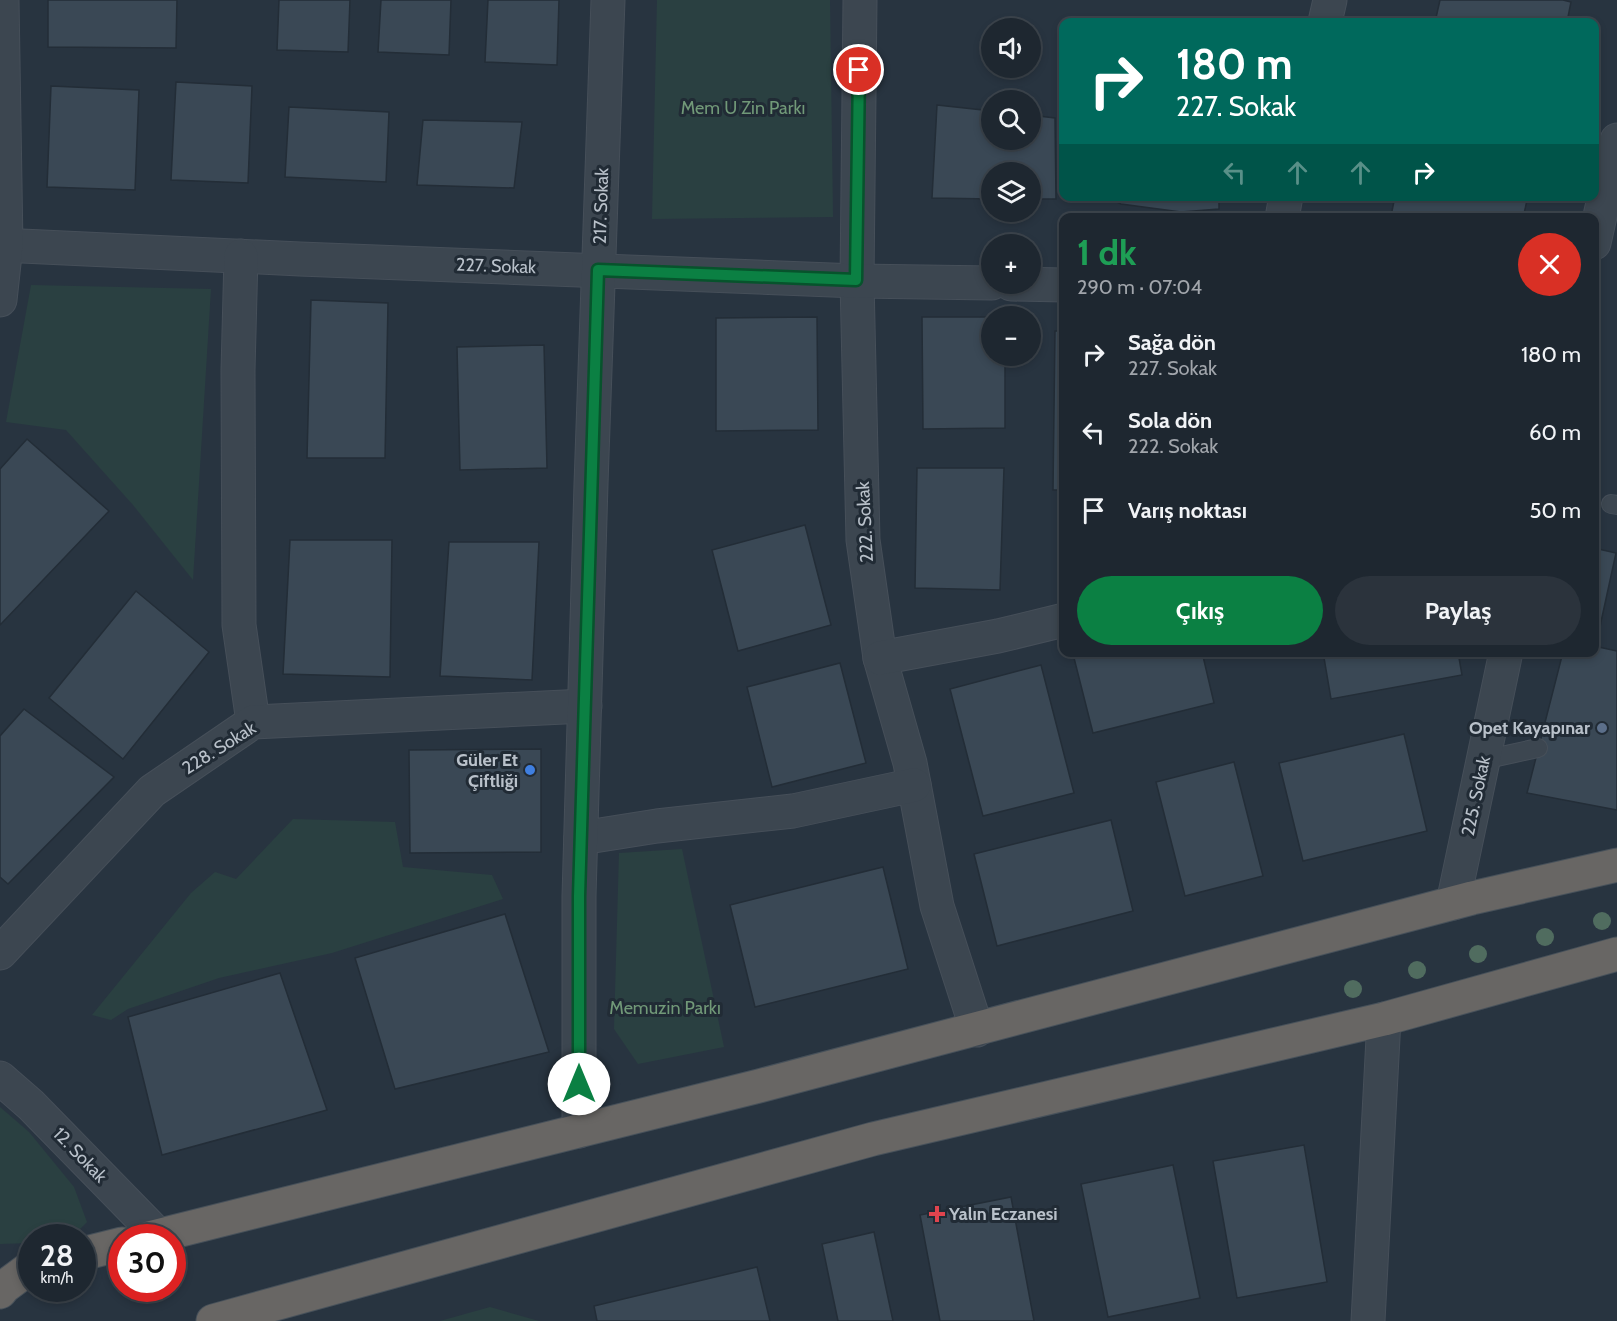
<!DOCTYPE html>
<html lang="tr">
<meta charset="utf-8">
<style>
body{margin:0;font-family:Cabin,sans-serif;background:#2b333c;color:#f1f3f6;height:100vh;display:flex;flex-direction:column;font-size:22px;white-space:nowrap}
*{box-sizing:border-box;margin:0}
p{font-size:20px;color:#a1a5ab}
.icon{flex:none;width:33px;height:33px;fill:none;stroke:currentColor;stroke-width:2;stroke-linecap:round;stroke-linejoin:round}
.map{position:relative;flex:1;overflow:hidden}
.details{position:absolute;left:1059px;top:213px;width:540px;height:444px;display:flex;flex-direction:column;background:#1e2730;border-radius:12px;box-shadow:0 3px 9px #0003,0 0 0 2px #3c444c}
.details>*{flex:none}
.guide{position:absolute;left:1059px;top:18px;width:540px;height:183px;border-radius:12px;box-shadow:0 3px 9px #0003,0 0 0 2px #3c444c;background:#00695c;color:#fff;overflow:hidden}
.controls{position:absolute;left:981px;top:18px;display:grid;gap:12px}
.controls a{display:grid;place-items:center;width:60px;height:60px;border-radius:50%;background:#1e2730;box-shadow:0 3px 9px #0003,0 0 0 2px #3c444c;font-size:30px}
.speed{position:absolute;left:18px;top:1224px;display:flex;gap:12px;font-size:30px;font-weight:700;text-align:center}
.speed>*{display:grid;place-content:center;width:78px;height:78px;border-radius:50%;background:#1e2730;box-shadow:0 3px 9px #0003,0 0 0 2px #3c444c;line-height:1}
.speed small{font-size:15px;font-weight:400}
.speed .limit{border:9px solid #d22;background:#fff;color:#111}
.pin{position:absolute;display:grid;place-items:center;width:51px;height:51px;color:#fff;margin:-26px;border:3px solid #fff;border-radius:50%;box-shadow:0 2px 6px #0007}
.me{position:absolute;width:66px;margin:-33px;rotate:0deg;stroke-linejoin:round;filter:drop-shadow(0 0 4px #0008)}
.turn{display:flex;align-items:center;gap:21px;height:126px;padding:0 18px;font-size:27px}
.turn .icon{width:78px;height:78px;stroke-width:2.5}
.turn b{display:block;font-size:42px;line-height:51px}
.lanes{display:flex;align-items:center;height:57px;padding:0 18px;background:#0003;justify-content:center;gap:30px;direction:ltr}
.lanes .off{opacity:.35}
.round{display:grid;place-items:center;flex:none;width:63px;height:63px;border-radius:32px;background:#2b333c}
.headline{display:flex;align-items:center;justify-content:space-between;height:102px;padding:0 18px}
h1{font-size:36px;font-weight:800;line-height:45px;color:#1e9e55}
.action{display:flex;gap:12px;margin-top:auto;padding:12px 18px}
.action a{flex:1;height:69px;border-radius:36px;background:#0b8043;color:#fff;font-size:24px;font-weight:800;line-height:69px;text-align:center}
.action a+a{background:#2b333c;color:#f1f3f6}
ul{padding:0;list-style:none}
li{display:flex;align-items:center;gap:18px;height:78px;padding:0 18px}
li div{flex:1}
li b{display:block;font-size:22px}
li em{font-style:normal}
.map>svg:first-child{display:block}
</style>
<div class="map">
<svg width="1617" height="1321" viewBox="0 0 1617 1321">
<rect width="100%" height="100%" fill="#283440"/>
<!-- green -->
<g fill="#2a4041">
<path d="M657 0H830L833 217 652 219Z"/>
<path d="M31 285 211 289 193 580 133 505 66 430 6 422Z"/>
<path d="M293 819 395 822 403 867 492 875 503 899 332 953 219 978 128 1009 111 1020 92 1015 191 893 215 872 236 879Z"/>
<path d="M682 849 724 1047 638 1064 614 1029 619 853Z"/>
<path d="M0 1107 29 1132 74 1187 87 1222 72 1237 32 1238 31 1243 0 1244Z"/>
<path d="M490 1307 539 1321H440Z"/>
</g>
<!-- building -->
<g fill="#3a4855" stroke="#232d37" stroke-width="1.5">
<path d="M48 0H177L176 48 48 47Z"/>
<path d="M279 0H350L348 52 277 50Z"/>
<path d="M381 0H451L449 55 378 52Z"/>
<path d="M488 0H559L557 65 485 62Z"/>
<path d="M1440 0H1563L1571 2 1567 22H1435Z"/>
<path d="M176 82 252 86 248 183 171 180Z"/>
<path d="M51 86 139 90 135 190 47 187Z"/>
<path d="M937 105 992 111V140H1030V115L1055 118 1056 199H1030V172H992V199L932 198Z"/>
<path d="M289 107 389 112 386 182 285 177Z"/>
<path d="M423 120 522 122 514 188 417 185Z"/>
<path d="M1106 196H1219V209L1181 212 1121 204Z"/>
<path d="M1395 196H1528L1523 218H1396L1391 216Z"/>
<path d="M311 300 388 303 385 458H307Z"/>
<path d="M817 317 818 430 716 431V318Z"/>
<path d="M922 317H992V356H1005V428L923 429Z"/>
<path d="M1055 331H1064V490H1053Z"/>
<path d="M544 345 547 468 460 470 457 347Z"/>
<path d="M27 439 109 511 0 625V469Z"/>
<path d="M917 468H1004L1000 590 915 588Z"/>
<path d="M805 525 831 625 738 651 712 550Z"/>
<path d="M290 540H392L390 677 283 674Z"/>
<path d="M449 542H539L532 680 440 676Z"/>
<path d="M1594 548 1616 553 1599 631 1594 630Z"/>
<path d="M136 591 209 652 123 759 49 698Z"/>
<path d="M1594 646 1617 651V810L1527 793 1563 652H1594Z"/>
<path d="M1097 652H1202L1214 703 1093 733 1074 658Z"/>
<path d="M1323 652H1458L1462 675 1331 699Z"/>
<path d="M840 663 866 763 772 787 747 687Z"/>
<path d="M1041 665 1074 793 983 816 950 689Z"/>
<path d="M24 709 114 777 8 884 0 877V736Z"/>
<path d="M1404 734 1427 831 1303 861 1279 763Z"/>
<path d="M541 749V852L410 853 409 750Z"/>
<path d="M1234 762 1263 876 1185 896 1156 782Z"/>
<path d="M1111 820 1133 911 997 946 974 854Z"/>
<path d="M883 867 908 969 755 1007 730 905Z"/>
<path d="M505 914 549 1052 395 1089 355 958Z"/>
<path d="M280 973 327 1110 162 1155 128 1017Z"/>
<path d="M1304 1145 1327 1282 1237 1298 1213 1161Z"/>
<path d="M1173 1165 1200 1298 1108 1317 1081 1184Z"/>
<path d="M1011 1197 1034 1321H940L920 1215Z"/>
<path d="M874 1232 893 1321H838L822 1244Z"/>
<path d="M757 1267 770 1321H597L594 1306Z"/>
</g>
<g fill="none" stroke-linecap="round" stroke-linejoin="round">
<defs>
<g id="service">
<path d="M1611 504 1617 505"/>
<path d="M1483 760 1538 748"/>
</g>
<g id="minor">
<path d="M860 0 857 281 863 540 880 658 910 763 937 906 977 1030"/>
<path d="M1325 22 1330 0"/>
<path d="M1282 218 1286 196"/>
<path d="M1594 243 1617 140"/>
<path d="M0 245 300 259 857 281 992 283"/>
<path d="M241 256 238 370 239 625 253 722"/>
<path d="M1011 284 1064 285"/>
<path d="M0 300 6 245 2 0"/>
<path d="M880 658 998 636 1064 620"/>
<path d="M581 838 657 826 793 811 914 785"/>
<path d="M1453 903 1506 652"/>
<path d="M0 953 152 791 253 722 585 706"/>
<path d="M0 1078 31 1105 158 1235"/>
<path d="M579 1131V896L591 484 608 0"/>
<path d="M1368 1321 1384 1019"/>
</g>
<g id="trunk">
<path d="M149 1238 759 1086 1472 898 1617 865"/>
<path d="M82 1254 122 1244"/>
<path d="M0 1292 4 1287 27 1270"/>
<path d="M213 1321 873 1139 1384 1019 1617 954"/>
</g>
</defs>
<!-- service casing -->
<use href="#service" stroke="#464f59" stroke-width="20"/>
<!-- minor casing -->
<use href="#minor" stroke="#464f59" stroke-width="35"/>
<!-- trunk casing -->
<use href="#trunk" stroke="#47515a" stroke-width="35"/>
<!-- service -->
<use href="#service" stroke="#3c4650" stroke-width="18"/>
<!-- minor -->
<use href="#minor" stroke="#3c4650" stroke-width="33"/>
<!-- trunk -->
<use href="#trunk" stroke="#686664" stroke-width="33"/>
</g>
<!-- trees -->
<g fill="#506c5f">
<circle cx="1602" cy="921" r="9"/>
<circle cx="1545" cy="937" r="9"/>
<circle cx="1478" cy="954" r="9"/>
<circle cx="1417" cy="970" r="9"/>
<circle cx="1353" cy="989" r="9"/>
</g>
<g fill="none" stroke-linecap="round" stroke-linejoin="round">
<defs>
<path id="route" d="M579 1084V896L598 270 856 280 859 70"/>
</defs>
<!-- route casing -->
<use href="#route" stroke="#07532c" stroke-width="15"/>
<!-- route -->
<use href="#route" stroke="#0b8043" stroke-width="10"/>
</g>
<!-- markers -->
<circle fill="#5c6f8a" stroke="#212b35" stroke-width="2" cx="1602" cy="728" r="6"/>
<circle fill="#3f7fe0" stroke="#212b35" stroke-width="2" cx="530" cy="770" r="6"/>
<path fill="#e0444e" stroke="#212b35" stroke-width="2" d="M934 1205h6v6h6v6h-6v6h-6v-6h-6v-6h6z"/>
<g text-anchor="middle" stroke-width="6" stroke-linejoin="round" paint-order="stroke">
<!-- park labels -->
<g font-size="18" fill="#719978" stroke="#212b35">
<text x="743" y="114">Mem U Zin Parkı</text>
<text x="665" y="1014">Memuzin Parkı</text>
</g>
<!-- street labels -->
<g font-size="18" fill="#b9c1ca" stroke="#212b35">
<text transform="translate(601 206) rotate(-88)" y="6">217. Sokak</text>
<text transform="translate(496 266) rotate(2)" y="6">227. Sokak</text>
<text transform="translate(865 522) rotate(-93)" y="6">222. Sokak</text>
<text transform="translate(219 748) rotate(-32)" y="6">228. Sokak</text>
<text transform="translate(1476 796) rotate(-78)" y="6">225. Sokak</text>
<text transform="translate(80 1155) rotate(46)" y="6">12. Sokak</text>
</g>
<!-- poi labels -->
<g font-size="18" font-weight="bold" fill="#b9c1ca" stroke="#212b35" text-anchor="end">
<text x="1590" y="734">Opet Kayapınar</text>
<text x="518" y="766">Güler Et<tspan x="518" dy="21">Çiftliği</tspan></text>
<text x="949" y="1220" text-anchor="start">Yalın Eczanesi</text>
</g>
</g>
</svg>
<div class="controls">
<a><svg class="icon" aria-label="sound" viewBox="0 0 24 24"><path d="M4 9h4l5-4v14l-5-4H4zM17 9q2 3 0 6"/></svg></a>
<a><svg class="icon" aria-label="search" viewBox="0 0 24 24"><circle cx="10" cy="10" r="6"/><path d="M15 15l6 6"/></svg></a>
<a><svg class="icon" aria-label="layers" viewBox="0 0 24 24"><path d="M12 4l9 5-9 5-9-5zM3 14l9 5 9-5"/></svg></a>
<a>+</a>
<a>−</a>
</div>
<div class="speed"><div>28<small>km/h</small></div><div class="limit">30</div></div>
<div class="pin" style="left:859px;top:70px;background:#d93025"><svg class="icon" aria-label="arrive" viewBox="0 0 24 24"><path d="M6 21V4h12l-3 4 3 4H6"/></svg></div>
<svg class="me" style="left:579px;top:1084px" viewBox="-20 -20 40 40"><circle r="19" fill="#fff"/><path d="M0-13L10 11 0 6-10 11z" fill="#0b8043"/></svg>
<div class="guide">
<div class="turn"><svg class="icon" aria-label="right" viewBox="0 0 24 24"><path d="M7 20v-9h11M14 6l5 5-5 5"/></svg><div><b>180 m</b>227. Sokak</div></div>
<div class="lanes"><svg class="icon off" aria-label="left" viewBox="0 0 24 24"><path d="M17 20v-9H6M10 6l-5 5 5 5"/></svg><svg class="icon off" aria-label="ahead" viewBox="0 0 24 24"><path d="M12 20V5M6 11l6-6 6 6"/></svg><svg class="icon off" aria-label="ahead" viewBox="0 0 24 24"><path d="M12 20V5M6 11l6-6 6 6"/></svg><svg class="icon" aria-label="right" viewBox="0 0 24 24"><path d="M7 20v-9h11M14 6l5 5-5 5"/></svg></div>
</div>
<section class="details">
<div class="headline"><div><h1>1 dk</h1><p>290 m · 07:04</p></div><a class="round" style="background:#d93025;color:#fff"><svg class="icon" aria-label="close" viewBox="0 0 24 24"><path d="M6 6l12 12M18 6L6 18"/></svg></a></div>
<ul>
<li><svg class="icon" aria-label="right" viewBox="0 0 24 24"><path d="M7 20v-9h11M14 6l5 5-5 5"/></svg><div><b>Sağa dön</b><p>227. Sokak</p></div><em>180 m</em></li>
<li><svg class="icon" aria-label="left" viewBox="0 0 24 24"><path d="M17 20v-9H6M10 6l-5 5 5 5"/></svg><div><b>Sola dön</b><p>222. Sokak</p></div><em>60 m</em></li>
<li><svg class="icon" aria-label="arrive" viewBox="0 0 24 24"><path d="M6 21V4h12l-3 4 3 4H6"/></svg><div><b>Varış noktası</b></div><em>50 m</em></li>
</ul>
<div class="action"><a>Çıkış</a><a>Paylaş</a></div>
</section>
</div>
